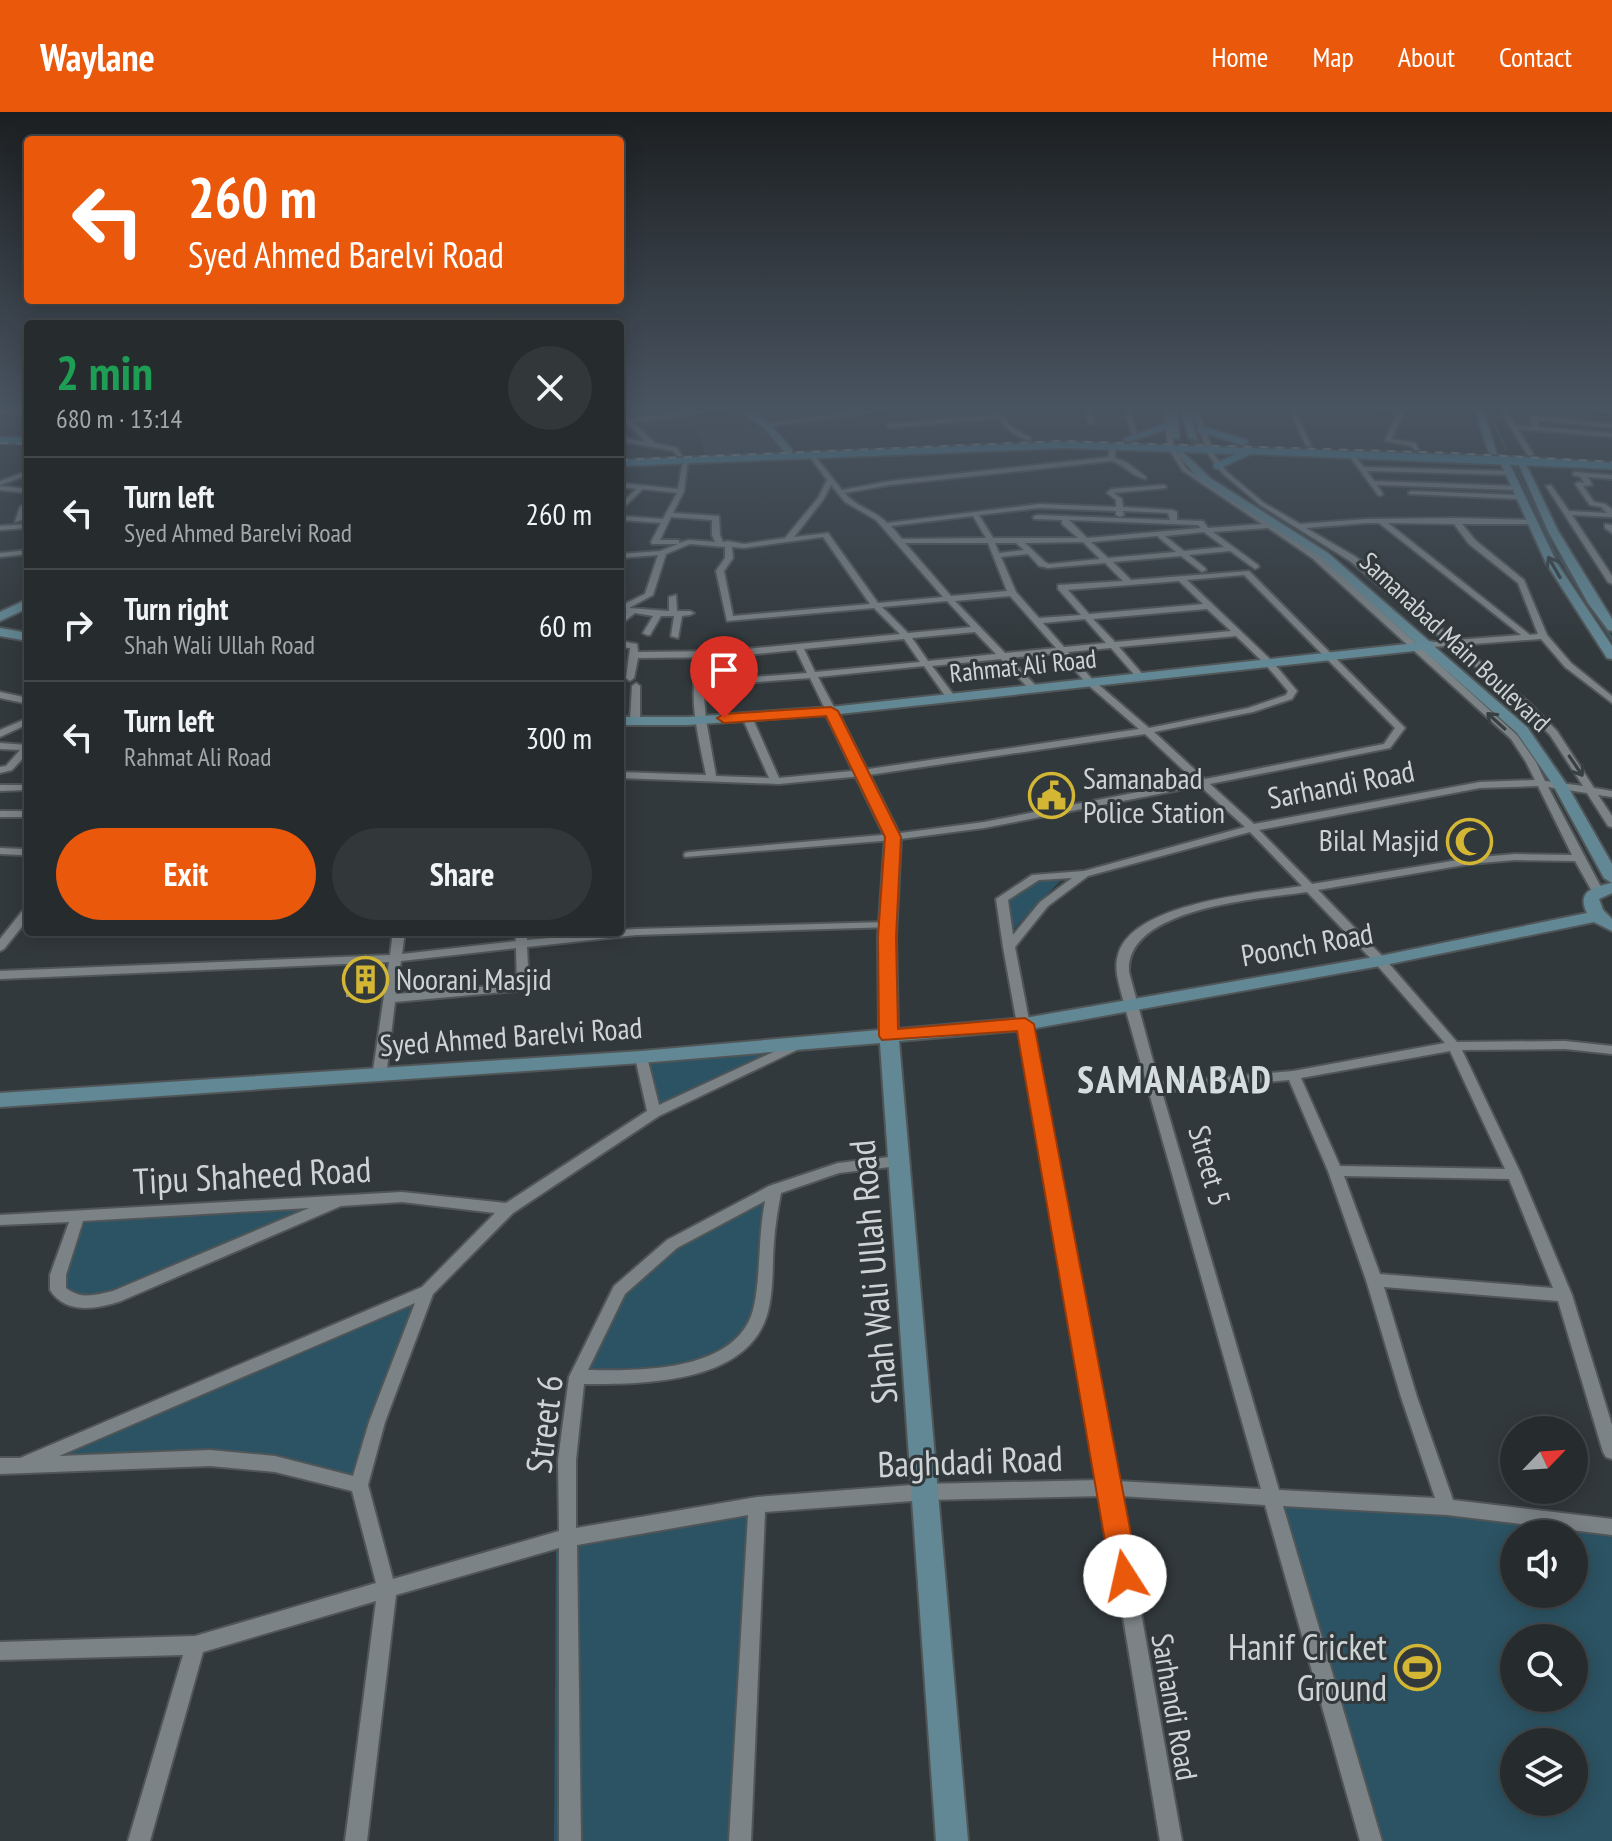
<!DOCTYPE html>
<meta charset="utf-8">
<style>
body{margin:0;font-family:"PT Sans Narrow",sans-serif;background:#323739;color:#f1f3f6;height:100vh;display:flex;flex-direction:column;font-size:30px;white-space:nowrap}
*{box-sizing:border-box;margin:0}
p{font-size:26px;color:#a4a7aa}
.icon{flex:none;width:44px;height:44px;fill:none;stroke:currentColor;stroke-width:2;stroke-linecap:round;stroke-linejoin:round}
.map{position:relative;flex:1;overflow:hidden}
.side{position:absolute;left:24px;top:208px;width:600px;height:616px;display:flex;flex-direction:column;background:#262b2d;border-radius:8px;box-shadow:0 4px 20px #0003,0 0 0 2px #424749}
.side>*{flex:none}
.banner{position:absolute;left:24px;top:24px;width:600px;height:168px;border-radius:8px;box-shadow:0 4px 20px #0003,0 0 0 2px #424749;background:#ea580c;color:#fff;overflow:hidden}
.needle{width:52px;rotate:65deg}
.controls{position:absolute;left:1500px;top:1304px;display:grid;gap:16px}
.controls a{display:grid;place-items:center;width:88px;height:88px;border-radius:50%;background:#262b2d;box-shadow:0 4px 20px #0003,0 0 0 2px #424749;font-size:40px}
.pin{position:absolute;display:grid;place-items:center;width:68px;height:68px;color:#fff;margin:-82px -34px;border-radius:50% 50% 50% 0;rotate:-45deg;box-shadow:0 0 8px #0007}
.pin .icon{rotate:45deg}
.me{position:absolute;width:88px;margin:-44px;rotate:350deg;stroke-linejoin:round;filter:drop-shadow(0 0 6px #0008)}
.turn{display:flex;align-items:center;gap:28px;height:168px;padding:0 32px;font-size:36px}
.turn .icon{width:104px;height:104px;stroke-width:2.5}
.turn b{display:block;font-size:56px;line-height:68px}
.round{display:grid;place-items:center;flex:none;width:84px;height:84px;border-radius:42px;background:#323739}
.summary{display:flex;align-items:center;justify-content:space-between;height:136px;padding:0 32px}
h1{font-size:48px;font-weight:700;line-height:60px;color:#1e9e55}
.primary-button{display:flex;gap:16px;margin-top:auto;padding:16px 32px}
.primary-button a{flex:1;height:92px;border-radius:48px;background:#ea580c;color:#fff;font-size:32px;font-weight:700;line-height:92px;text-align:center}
.primary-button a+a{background:#323739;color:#f1f3f6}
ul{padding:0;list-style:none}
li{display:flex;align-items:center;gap:24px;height:112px;padding:0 32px;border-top:2px solid #424749}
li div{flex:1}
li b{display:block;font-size:30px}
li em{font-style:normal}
header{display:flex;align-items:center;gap:48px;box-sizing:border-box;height:112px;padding:0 40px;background:#ea580c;color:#fff}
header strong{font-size:38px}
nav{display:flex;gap:44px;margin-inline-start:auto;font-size:28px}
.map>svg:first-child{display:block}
</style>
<header>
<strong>Waylane</strong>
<nav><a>Home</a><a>Map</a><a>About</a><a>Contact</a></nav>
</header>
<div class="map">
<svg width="1612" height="1729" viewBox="0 0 1612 1729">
<rect width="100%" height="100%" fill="#32393c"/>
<!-- built -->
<path fill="#37454b" d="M769 316 794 340 705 343 698 318Z"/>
<!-- green -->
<g fill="#2c5363" fill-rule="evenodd">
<path d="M1048 768 1060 769 1013 818 1009 789 1038 770Z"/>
<path d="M803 930 654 1001 641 945Z"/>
<path d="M774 1078 753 1220 715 1250 577 1265 619 1178 672 1132Z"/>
<path d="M343 1088 84 1192 58 1178 78 1103Z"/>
<path d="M427 1179 361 1380 275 1352 17 1354Z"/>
<path d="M1274 1384 1612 1415V1729H1371ZM1514 1422H1574V1482H1514ZM1514 1526H1574V1586H1514ZM1514 1630H1574V1690H1514Z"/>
<path d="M757 1393 740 1729H554L556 1428Z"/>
</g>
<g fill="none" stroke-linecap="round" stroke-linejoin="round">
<!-- stream-far1 -->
<g stroke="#3e565f" stroke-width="2">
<path d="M1487 297 1506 338"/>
<path d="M1513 350 1555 440 1568 459"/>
</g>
<!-- stream -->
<path stroke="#3e565f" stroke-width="3" d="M1566 457 1612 527"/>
</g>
<!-- building -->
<path fill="#514f49" stroke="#8c8a83" stroke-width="2" d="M384 853 382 878 347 884V857Z"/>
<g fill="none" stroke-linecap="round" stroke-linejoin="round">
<!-- secondary-tunnel -->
<path stroke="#495053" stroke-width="10" stroke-dasharray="10 5" stroke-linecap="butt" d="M1194 326 1200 342"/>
<defs>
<g id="street">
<path d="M0 297 28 298V302L0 301Z"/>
<path d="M706 297H727L632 310 655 331 677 336 682 344H678L673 339 620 329V325L646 330 620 305V300L629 307Z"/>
<path d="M872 297H892L764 315 761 313Z"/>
<path d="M1085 297H1091L1094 312 1089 311Z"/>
<path d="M1124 297H1130L1138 327 1133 326Z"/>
<path d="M1164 297H1170L1174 336 1187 357 1318 442 1517 623 1536 650 1545 669 1583 674 1550 623 1522 594 1451 534 1427 535V531L1445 529 1350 449 1260 393 1223 362 1209 344 1191 297H1197L1215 344 1227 360 1264 391 1300 412 1367 407 1455 406 1535 408V412H1462L1475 428 1524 468 1547 523 1571 551 1612 584V591L1565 555 1541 527 1460 533 1528 590 1557 619 1594 676 1612 679V685L1598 683 1612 704V715L1608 714 1587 681 1548 675 1603 779 1601 781H1593L1575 749 1515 748 1470 752 1318 778 1384 846 1457 930 1565 929 1612 934V942L1565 937 1462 938 1521 1062 1572 1183 1612 1313V1347L1606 1345 1603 1340 1558 1189 1384 1175 1417 1285 1453 1388 1612 1407V1423L1447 1403 1283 1394 1382 1729H1360L1265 1393 1120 1384 1182 1729H1160L1103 1384 925 1388 765 1400 751 1729H729L748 1403 577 1433 581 1729H559V1436L396 1483 367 1729H345L376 1489 203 1540 150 1729H128L183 1543 0 1548V1530L195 1524 376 1471 352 1379 275 1360 210 1354 0 1362V1346H20L422 1175 495 1101 402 1090 341 1094 121 1189C97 1197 66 1203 50 1178V1163L69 1110 0 1113V1103L402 1080 506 1091 647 999 635 945 636 942 641 941 647 945 659 993 799 928 803 929 805 932 803 935 659 1004 513 1101 433 1182 385 1310 368 1373 393 1467 559 1419 558 1348 569 1265 614 1174 667 1128 769 1074 838 1051 898 1044 903 1045 905 1049 903 1053 898 1054 839 1061 781 1081C778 1097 775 1113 774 1130 772 1154 774 1179 767 1203 746 1272 643 1272 584 1272L576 1348V1416L757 1385 925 1372 1100 1368 1003 835 996 787 1032 763 1084 759 1245 715 1200 674 984 716 893 728 685 745 684 743 685 741 689 740 893 722 984 710 1195 669 1145 622 862 664 779 672 620 666V660L706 663C700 632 690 595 695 564H701L703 569 807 561 796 538 726 545 638 546 634 566 630 569 626 566 630 536 620 535V529L637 532 638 540 726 539 900 522 874 496 727 509 716 459 725 446V435L690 432 666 442 653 483 629 496 669 499V485L676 483 677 499H690L694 501 690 503 682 504 678 526 671 524 674 504H661L650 523H647L643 521 653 504 635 501 620 513V507L627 500 620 499V494L645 482 658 443 620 446V442L660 439 678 432H652L651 430 661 411 620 408V404L663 407 677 381 643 377 620 399V393L636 377 620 375V371L678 377 683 349 688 348 684 379 673 401 719 404 720 423 723 430 728 429 744 432 785 426 818 386 827 368 810 345 811 344H815L842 378 890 369 1109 345V334L1112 332 1115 334V346L1126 350 1146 365V367C1134 366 1124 353 1112 349L890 373 845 381C855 395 875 398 887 411L1039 392 1116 395V388L1107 381 1111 377 1164 373 1166 374V376L1114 381 1122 387 1123 395 1173 398 1177 400V408L1203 409 1208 416 1262 412 1183 359 1168 336ZM831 373 845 390 876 408 943 485 878 491 828 421 794 425 823 388ZM1039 396 1116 399V403L1120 405 1124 403 1123 399 1168 401 1170 408 1037 403 1033 405 1034 407 1062 408V412L1078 426H993L979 403ZM973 404 986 426 902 427 891 414ZM671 405 712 408V423L715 430 689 428 679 431V428H660ZM1069 408 1198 413 1201 416 1087 426ZM1367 411H1379L1521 523 1455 528 1356 445 1306 416ZM1388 411 1454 412 1469 432 1518 471 1538 522 1530 523ZM1268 416 1312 446 1511 627 1526 650 1535 668 1480 670 1254 712 1210 672 1390 636 1405 616 1249 459 1131 468 1113 450 1181 444 1202 460 1206 458 1205 456 1189 443 1230 439 1255 457 1259 455 1258 453 1213 420ZM1204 420 1224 435 1184 439 1165 424ZM1157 424 1176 440 1108 446 1091 430ZM823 425 870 492 733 504 724 459 733 446 732 435 744 436ZM1083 430 1100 447 1049 452 1045 450 1025 431ZM905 431H988L1007 479 951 484ZM995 431H1016L1024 438 999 441ZM1028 442 1039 454 1048 456 1105 451 1123 469 1058 473V477L1081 503 1039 506 1016 480 1001 445ZM1244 463 1395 616 1384 632 1205 667 1154 620 1253 600 1292 587 1297 579 1271 548 1187 468ZM1179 469 1203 492 1089 502 1068 478ZM1010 484 1056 536 1005 541 955 489ZM947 489 971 515 908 521 882 495ZM1207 497 1231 519 1115 530 1093 507ZM1085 507 1106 531 1064 535 1043 511ZM975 520 996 542 928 549 912 526ZM1236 524 1265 552 1288 579 1286 583 1248 596 1149 616 1093 568 1068 540 1111 536 1138 567 1141 568 1145 565 1119 535ZM904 527 920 550 815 560 804 537ZM1060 541 1087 572 1139 617 862 658 779 666 752 605 747 602 742 605 769 666 716 664 706 608 703 574 810 566 826 599 831 602 836 599 818 565 924 554 948 588 951 589 956 586 932 554 1001 547 1031 579H1037V575L1009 546ZM1538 674 1572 743 1515 742 1470 746 1312 772 1259 718 1480 676ZM1250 720 1302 774C1256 781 1132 791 1118 843 1113 859 1121 877 1124 892L1261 1377 1117 1369 1015 835 1048 794 1088 764ZM1072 766 1040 790 1013 823 1008 788 1039 768ZM1307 780 1376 852 1445 931 1293 959 1159 971 1129 860C1125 795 1261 787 1307 780ZM1450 939 1505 1057 1340 1054 1301 966ZM1289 968 1328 1059 1366 1168 1401 1285 1435 1386 1279 1378 1162 980ZM1344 1064 1509 1067 1553 1176 1380 1162ZM765 1089C758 1125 761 1161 754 1194 740 1260 642 1259 588 1258L625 1182 677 1136ZM309 1096 113 1179C96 1183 81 1188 66 1176V1163L83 1109ZM415 1191 369 1310 353 1364 275 1344 210 1338 59 1344Z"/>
<path d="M1289 297H1295L1311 334 1306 333Z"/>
<path d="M1378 297H1406L1391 327 1415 331 1419 338H1415L1411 334 1385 329 1398 301Z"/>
<path d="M1499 297H1505L1515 313 1532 315 1530 306 1533 304 1612 312V316L1537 308 1539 315 1612 321V325L1518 317 1533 342 1530 344 1527 342Z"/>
<path d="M1589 297H1612V301L1592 299Z"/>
<path d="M998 299 1003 303 1009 313 1030 326V328C1018 327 1006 316 998 306L890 316 887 314 890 312 996 303 995 301Z"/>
<path d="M1351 340 1364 355 1511 359 1514 361 1511 363 1367 359 1374 369 1516 374 1519 376 1516 378 1377 373 1383 382 1380 384 1378 383 1348 342Z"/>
<path d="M28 359V363L0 373V369Z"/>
<path d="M1575 360 1612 363V367L1588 365 1592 373 1583 374 1594 390 1605 392 1612 397V405L1572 403 1612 464V472L1608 470 1546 374 1551 373 1569 399 1607 401 1601 395 1590 393 1575 372 1578 370 1584 371 1581 365 1573 363V361Z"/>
<path d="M0 374 28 377V381L0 378Z"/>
<path d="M1411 379 1518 383 1521 385 1518 387 1409 382V380Z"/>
<path d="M28 389V394L22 408 15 410 20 395Z"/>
<path d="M28 412V416L0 418V414Z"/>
<path d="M1605 412 1612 413V421L1605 416Z"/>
<path d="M28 438V442L0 445V441Z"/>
<path d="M636 571 640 574V609L635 612 630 609 632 574Z"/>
<path d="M0 580 28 586V592L0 586Z"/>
<path d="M28 606V612L0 625V618Z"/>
<path d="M0 631 28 633V641L12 658 0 661V655L6 654 20 638 0 637Z"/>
<path d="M0 673H25L28 674V678L0 679Z"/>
<rect x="0" y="699" width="28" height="6"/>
<path d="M0 736 22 737 27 740 22 743 0 742Z"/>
<path d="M28 796V807L4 837 0 839V827L24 797Z"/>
<path d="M888 810 894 813 892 815 636 823 527 835 529 875 527 878 395 890 386 965 384 968H374L372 965 389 850 0 867V859L390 843 393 820H405L402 842 516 829 515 820H527V828L620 820V818L636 817ZM516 836 517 872 396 882 401 849Z"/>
</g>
<g id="secondary">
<path d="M737 297C761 297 778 321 792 338V342H786L766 318Z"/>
<path d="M1170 297H1178L1179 327 1171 325Z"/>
<path d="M1181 297H1190L1197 328 1189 326Z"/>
<path d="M1474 297H1483L1497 343 1489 341Z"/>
<path d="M1182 339 1210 366 1328 441 1429 529 1434 530 1435 535 1527 615 1567 673 1612 752V771L1604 766 1553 673 1517 621 1423 538 839 602 901 725 896 825 898 917 1025 906 1380 844 1587 801C1576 779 1594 775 1612 771V781L1599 787 1603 798 1612 807V819L1594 810 1380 854 1025 918 899 929 968 1729H936L880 931 641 951 0 995V981L641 939 879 918 878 825 885 725 826 603 687 613H620V605H687L831 595 1416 531 1320 445 1202 370 1177 342Z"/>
<path d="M1498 345H1504L1512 357 1557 451 1612 534V547L1607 546 1546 451Z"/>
<path d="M1516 346 1524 348 1558 419 1612 507V519L1608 518 1588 491 1548 419Z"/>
<path d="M28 487V496L0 509V500Z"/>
<path d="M0 516 28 521V529L0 524Z"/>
</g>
<g id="primary">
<path d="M1167 311 1172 314 1171 316 1128 330 1123 327Z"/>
<path d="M1201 314 1247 328 1248 330 1243 333 1197 319V315Z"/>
<path d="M0 325 28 326V332L0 331Z"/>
<path d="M1065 330 1519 345 1612 351V357L1251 342 1218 357 1214 356V352L1236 342 1065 336 620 354V348Z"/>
</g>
</defs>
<!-- street casing -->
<use href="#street" stroke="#505658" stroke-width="4"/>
<!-- secondary casing -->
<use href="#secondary" stroke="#505658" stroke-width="4"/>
<!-- primary casing -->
<use href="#primary" stroke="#505658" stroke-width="4"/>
<!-- street -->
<use href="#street" fill="#7b8386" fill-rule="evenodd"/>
<!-- secondary -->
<use href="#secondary" fill="#638895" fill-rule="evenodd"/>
<!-- primary -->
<use href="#primary" fill="#4b8ca3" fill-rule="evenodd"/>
<!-- rail -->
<g stroke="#9ba1a2" stroke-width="2" stroke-dasharray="8 8" stroke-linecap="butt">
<path d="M0 331 28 332"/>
<path d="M620 348 1061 329 1451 341 1612 350"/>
</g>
</g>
<!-- one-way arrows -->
<defs><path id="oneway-shaft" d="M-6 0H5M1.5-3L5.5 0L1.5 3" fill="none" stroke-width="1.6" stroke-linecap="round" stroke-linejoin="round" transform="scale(2)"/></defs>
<use stroke="#374145" href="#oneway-shaft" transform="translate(1554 455) rotate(-120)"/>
<g stroke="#394043">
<use href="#oneway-shaft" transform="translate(1496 609) rotate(-138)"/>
<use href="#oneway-shaft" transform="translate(1576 654) rotate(56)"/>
</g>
<!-- sky -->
<linearGradient id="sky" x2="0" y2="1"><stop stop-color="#1c1f21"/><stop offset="0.55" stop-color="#495461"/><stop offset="1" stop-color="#495461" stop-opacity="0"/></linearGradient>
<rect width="1612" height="539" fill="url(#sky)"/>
<!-- route -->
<path fill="#ea580c" stroke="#983908" stroke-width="2" d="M831 595 838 599 901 725 896 825 898 917 1025 906 1034 912 1139 1464 1135 1474 1125 1477 1115 1474 1111 1464 1017 919 882 928 879 924 878 825 885 725 826 604 724 611 717 606 724 602Z"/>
<!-- icons -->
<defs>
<symbol id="civic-ring" viewBox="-11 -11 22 22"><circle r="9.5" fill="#32393c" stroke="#d4b635" stroke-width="1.5"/><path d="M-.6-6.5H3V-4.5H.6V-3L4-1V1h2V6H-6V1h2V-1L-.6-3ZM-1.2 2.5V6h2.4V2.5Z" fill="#d4b635"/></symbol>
<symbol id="mosque-ring" viewBox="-11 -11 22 22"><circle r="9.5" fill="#32393c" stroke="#d4b635" stroke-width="1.5"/><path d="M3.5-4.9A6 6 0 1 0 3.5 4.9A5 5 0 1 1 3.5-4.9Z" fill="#d4b635"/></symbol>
<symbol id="building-ring" viewBox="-11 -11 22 22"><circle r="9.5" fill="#32393c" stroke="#d4b635" stroke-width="1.5"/><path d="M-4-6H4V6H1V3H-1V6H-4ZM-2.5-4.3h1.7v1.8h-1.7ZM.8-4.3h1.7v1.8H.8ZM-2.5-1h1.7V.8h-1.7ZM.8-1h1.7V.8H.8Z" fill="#d4b635"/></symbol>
<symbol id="stadium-ring" viewBox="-11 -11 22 22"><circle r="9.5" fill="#32393c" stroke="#d4b635" stroke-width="1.5"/><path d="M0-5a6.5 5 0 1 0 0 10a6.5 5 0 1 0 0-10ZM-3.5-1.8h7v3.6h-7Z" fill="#d4b635"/></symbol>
</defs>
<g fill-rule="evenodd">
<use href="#civic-ring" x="1026" y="658" width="51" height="51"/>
<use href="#mosque-ring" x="1444" y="704" width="51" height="51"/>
<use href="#building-ring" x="340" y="842" width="51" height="51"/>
<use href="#stadium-ring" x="1392" y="1530" width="51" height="51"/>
</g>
<g text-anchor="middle" stroke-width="6" stroke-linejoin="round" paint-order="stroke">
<!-- far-street labels -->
<g font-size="26" fill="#ced3d4" stroke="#32393c">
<text transform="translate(1455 530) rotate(43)" y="9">Samanabad Main Boulevard</text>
<text transform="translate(1023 554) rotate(-6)" y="9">Rahmat Ali Road</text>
</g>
<!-- poi labels -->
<g font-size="30" fill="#ced3d4" stroke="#32393c" text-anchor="start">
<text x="1083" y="677">Samanabad<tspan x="1083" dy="34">Police Station</tspan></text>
<text x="1439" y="739" text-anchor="end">Bilal Masjid</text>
<text x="396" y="878">Noorani Masjid</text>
</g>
<!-- street labels -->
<g font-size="30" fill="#ced3d4" stroke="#32393c">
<text transform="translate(1341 673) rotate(-11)" y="10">Sarhandi Road</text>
<text transform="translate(1307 833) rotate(-10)" y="10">Poonch Road</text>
<text transform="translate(511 925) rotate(-4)" y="10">Syed Ahmed Barelvi Road</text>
<text transform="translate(1209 1054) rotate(74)" y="10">Street 5</text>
<text transform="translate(1174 1595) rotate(80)" y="10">Sarhandi Road</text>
</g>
<!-- near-street labels -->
<g font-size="36" fill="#ced3d4" stroke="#32393c">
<text transform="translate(252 1063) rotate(-3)" y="13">Tipu Shaheed Road</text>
<text transform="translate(873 1160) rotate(-95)" y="13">Shah Wali Ullah Road</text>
<text transform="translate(544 1312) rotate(-83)" y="13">Street 6</text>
<text transform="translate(970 1349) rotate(-2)" y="13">Baghdadi Road</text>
</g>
<!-- near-poi labels -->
<g font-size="36" fill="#ced3d4" stroke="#32393c" text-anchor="end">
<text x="1387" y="1548">Hanif Cricket<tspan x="1387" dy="41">Ground</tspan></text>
</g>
<!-- district labels -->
<g font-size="38" font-weight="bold" letter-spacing="2" fill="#d5dde1" stroke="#32393c">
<text x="1175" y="981">SAMANABAD</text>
</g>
</g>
</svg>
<div class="controls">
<a><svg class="needle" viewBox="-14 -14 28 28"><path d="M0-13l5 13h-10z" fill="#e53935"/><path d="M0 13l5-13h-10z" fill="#a4a7aa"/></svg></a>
<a><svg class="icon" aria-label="sound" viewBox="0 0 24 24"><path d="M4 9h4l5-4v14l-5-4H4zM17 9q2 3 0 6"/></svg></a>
<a><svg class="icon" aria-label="search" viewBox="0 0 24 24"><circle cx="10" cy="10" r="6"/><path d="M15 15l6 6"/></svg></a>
<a><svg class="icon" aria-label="layers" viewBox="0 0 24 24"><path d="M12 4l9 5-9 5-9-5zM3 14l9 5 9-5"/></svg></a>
</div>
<div class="pin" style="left:724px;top:606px;background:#d93025"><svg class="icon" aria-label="arrive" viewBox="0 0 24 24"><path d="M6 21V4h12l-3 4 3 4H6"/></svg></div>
<svg class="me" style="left:1125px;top:1464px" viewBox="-20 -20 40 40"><circle r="19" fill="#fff"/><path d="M0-13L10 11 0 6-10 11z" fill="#ea580c"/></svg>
<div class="banner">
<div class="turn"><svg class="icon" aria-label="left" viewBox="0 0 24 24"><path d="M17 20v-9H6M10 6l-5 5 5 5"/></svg><div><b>260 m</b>Syed Ahmed Barelvi Road</div></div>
</div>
<section class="side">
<div class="summary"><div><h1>2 min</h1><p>680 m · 13:14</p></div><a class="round"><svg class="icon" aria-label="close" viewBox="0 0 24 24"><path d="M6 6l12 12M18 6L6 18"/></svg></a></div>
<ul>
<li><svg class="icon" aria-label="left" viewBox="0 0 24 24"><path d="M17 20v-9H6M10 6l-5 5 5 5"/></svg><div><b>Turn left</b><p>Syed Ahmed Barelvi Road</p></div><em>260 m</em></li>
<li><svg class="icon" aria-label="right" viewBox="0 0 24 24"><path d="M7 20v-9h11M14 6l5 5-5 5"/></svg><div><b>Turn right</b><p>Shah Wali Ullah Road</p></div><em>60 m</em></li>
<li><svg class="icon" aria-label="left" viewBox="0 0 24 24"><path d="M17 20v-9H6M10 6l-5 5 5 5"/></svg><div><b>Turn left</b><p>Rahmat Ali Road</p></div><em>300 m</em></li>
</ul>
<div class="primary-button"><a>Exit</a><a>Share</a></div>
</section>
</div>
